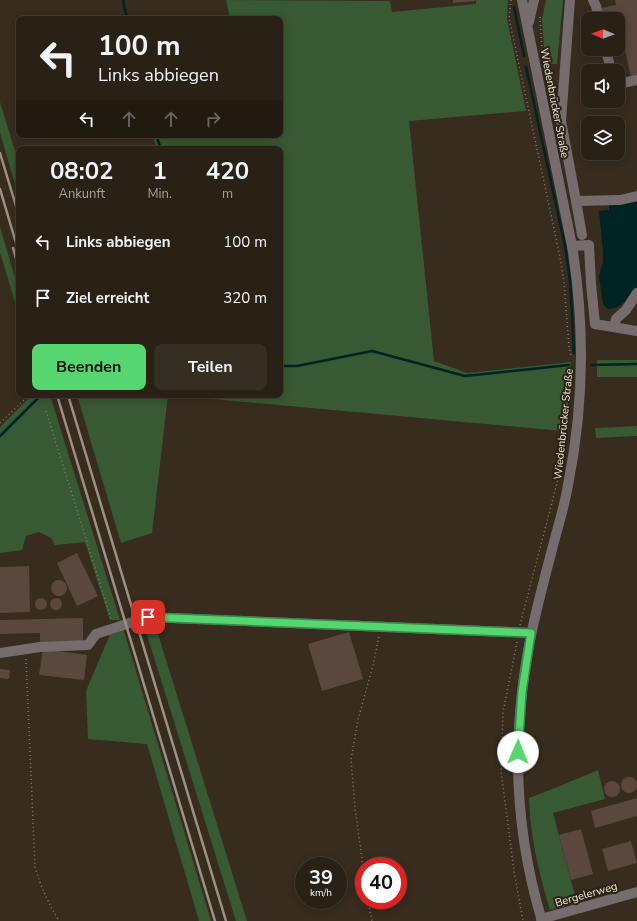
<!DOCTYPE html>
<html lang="de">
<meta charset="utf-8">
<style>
body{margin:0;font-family:"Nunito Sans",sans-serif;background:#352e23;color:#f1f3f6;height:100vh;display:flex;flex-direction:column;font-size:15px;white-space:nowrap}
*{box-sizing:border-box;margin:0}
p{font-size:13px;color:#a5a3a1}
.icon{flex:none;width:22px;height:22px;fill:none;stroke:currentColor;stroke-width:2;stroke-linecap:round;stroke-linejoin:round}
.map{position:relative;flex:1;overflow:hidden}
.panel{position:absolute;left:16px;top:146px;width:267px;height:252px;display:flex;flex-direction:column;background:#292116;border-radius:8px;box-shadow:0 2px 10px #0003,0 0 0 1px #453e35}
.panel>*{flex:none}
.hud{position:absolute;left:16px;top:16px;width:267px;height:122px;border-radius:8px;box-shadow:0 2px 10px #0003,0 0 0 1px #453e35;background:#292116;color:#f1f3f6;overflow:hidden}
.needle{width:26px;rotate:271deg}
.fabs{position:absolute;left:581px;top:12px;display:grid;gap:8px}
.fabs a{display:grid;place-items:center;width:44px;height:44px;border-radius:8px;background:#292116;box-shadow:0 2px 10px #0003,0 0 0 1px #453e35;font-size:20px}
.speed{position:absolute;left:295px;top:857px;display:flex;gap:8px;font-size:20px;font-weight:700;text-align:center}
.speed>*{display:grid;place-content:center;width:52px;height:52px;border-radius:50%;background:#292116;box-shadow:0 2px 10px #0003,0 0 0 1px #453e35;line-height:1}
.speed small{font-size:10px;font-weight:400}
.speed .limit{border:6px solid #d22;background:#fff;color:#111}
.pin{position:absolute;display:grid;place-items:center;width:34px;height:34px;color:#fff;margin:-17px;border-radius:8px;box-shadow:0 2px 6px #0006}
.me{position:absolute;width:44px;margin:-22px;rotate:1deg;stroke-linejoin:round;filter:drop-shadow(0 0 3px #0008)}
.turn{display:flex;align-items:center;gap:14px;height:84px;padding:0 16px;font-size:18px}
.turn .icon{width:52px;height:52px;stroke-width:2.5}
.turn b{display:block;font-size:28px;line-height:34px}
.lanes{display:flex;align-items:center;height:38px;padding:0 16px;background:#0003;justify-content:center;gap:20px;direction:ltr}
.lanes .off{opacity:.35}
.eta{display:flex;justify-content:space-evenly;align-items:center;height:68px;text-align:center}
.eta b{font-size:24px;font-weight:700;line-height:28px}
.primary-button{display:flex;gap:8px;margin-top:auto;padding:8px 16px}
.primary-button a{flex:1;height:46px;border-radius:8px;background:#56d671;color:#111;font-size:16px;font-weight:700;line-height:46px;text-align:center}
.primary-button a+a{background:#352e23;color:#f1f3f6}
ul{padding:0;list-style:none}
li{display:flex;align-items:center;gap:12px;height:56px;padding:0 16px}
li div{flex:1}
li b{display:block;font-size:15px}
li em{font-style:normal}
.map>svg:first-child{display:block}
</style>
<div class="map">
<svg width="637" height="921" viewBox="0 0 637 921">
<rect width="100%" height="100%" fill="#372c1e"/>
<!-- green -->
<g fill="#375933">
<path d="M226 0 390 1 392 12 476 4V0H508L507 19 526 111 409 121 434 361 467 373 571 362 567 423 563 431 168 395 152 533 121 543 77 395H280V149H156L153 135H280V19H230Z"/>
<path d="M546 0H563L557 64H545L542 19Z"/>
<path d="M0 102 19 164V198L0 133Z"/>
<path d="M0 227 19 291V316L0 252Z"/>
<rect x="597" y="360" width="40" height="17"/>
<path d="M32 395H50L120 620H110L85 542 55 545 51 538 39 532 26 536 22 550 0 553V427Z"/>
<path d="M637 426V436L596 438 595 428Z"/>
<path d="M154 621 247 921H236L143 622Z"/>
<path d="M123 628 211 921H199L147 744 88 739 86 691 111 632Z"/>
<path d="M598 770 605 799 553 813 577 903 550 910C539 874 530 836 529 798L555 788Z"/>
</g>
<!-- water -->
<path fill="#002323" d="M637 199V286L628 300 616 308 608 309 603 304 599 277 603 262V251L599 211 609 210V205Z"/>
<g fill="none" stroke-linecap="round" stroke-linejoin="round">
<!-- stream -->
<g stroke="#002323" stroke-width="2.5">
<path d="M123 0 127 19"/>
<path d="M514 7 524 56"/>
<path d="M526 67 565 246 570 280 574 353"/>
<path d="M156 135 161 149"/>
<path d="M592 365 637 364"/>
<path d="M280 366H297L372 351 465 376 569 365"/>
<path d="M144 395 154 396V395"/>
<path d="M0 436 40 396"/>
</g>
</g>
<!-- building -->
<g fill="#5a473e">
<path d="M453 0H475V1L453 3Z"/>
<path d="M615 0H637V76L631 77 623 41 618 43V19H604L601 8 616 5Z"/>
<path d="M77 553 98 596 77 606 57 563Z"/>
<path d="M29 566 30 612 0 613V567Z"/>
<circle cx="59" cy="588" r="8"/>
<circle cx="41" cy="604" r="6"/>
<circle cx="56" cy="604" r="6"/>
<path d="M83 618V642L40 643V633L0 634V620Z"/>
<path d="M349 632 363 679 322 691 308 644Z"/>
<path d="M43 649 87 655 84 680 39 675Z"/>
<path d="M0 669 10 670 9 679 0 678Z"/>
<circle cx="629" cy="785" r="8"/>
<circle cx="612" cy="789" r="8"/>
<path d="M637 798V816L595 828 591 811Z"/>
<path d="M581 829 593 874 571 880 559 835Z"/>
<path d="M631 841 637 863 608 871 602 849Z"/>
</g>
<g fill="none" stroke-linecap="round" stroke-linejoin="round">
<!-- path -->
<g stroke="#857c70" stroke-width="1.5" stroke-dasharray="1 3" stroke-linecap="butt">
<path d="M511 0 509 18 560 257 564 282 569 347 571 356"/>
<path d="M540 17 542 51"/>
<path d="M46 411 111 619"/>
<path d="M0 423 25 399"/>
<path d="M520 625 557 483 567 434"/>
<path d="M517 642 503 712 501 771 514 871 523 921"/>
<path d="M26 659 35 867C41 888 48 902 59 921"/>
<path d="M364 874 355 808 351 759 358 720 373 665 379 636"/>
<path d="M368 900 372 921"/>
</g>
<!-- minor -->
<g stroke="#766c6e" stroke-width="10">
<path d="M522 0 572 246C585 326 584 406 568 485 565 504 559 523 554 542 541 592 527 642 522 693 513 769 520 848 542 921"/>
<path d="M570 0 561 121 576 201"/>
<path d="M593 0 596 6 599 19"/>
<path d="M529 22 534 0"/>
<path d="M606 49 611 71"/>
<path d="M618 84 637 80"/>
<path d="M582 235 576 201 620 200 637 196"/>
<path d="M572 246 589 245 591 284 595 324 637 331"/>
<path d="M614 327 616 319 626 310 637 293"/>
<path d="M0 653 40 647 88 645 96 634 148 617 531 633"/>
<path d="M541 919 637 892"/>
</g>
<!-- rail -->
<g stroke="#9b9287" stroke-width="2.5">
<path d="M0 153 19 216"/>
<path d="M0 189 19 253"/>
<path d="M13 248 19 269"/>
<path d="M57 395 215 921"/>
<path d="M68 395 226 921"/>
</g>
</g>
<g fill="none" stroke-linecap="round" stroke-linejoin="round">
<defs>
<path id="route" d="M148 617 531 633 522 692 518 752"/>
</defs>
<!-- route casing -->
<use href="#route" stroke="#388b49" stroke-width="10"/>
<!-- route -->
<use href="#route" stroke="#56d671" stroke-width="7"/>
</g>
<g text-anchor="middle" stroke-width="4" stroke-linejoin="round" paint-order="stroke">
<!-- street labels -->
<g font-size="11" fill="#ede6dd" stroke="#2d2314">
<text transform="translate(555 103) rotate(79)" y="4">Wiedenbrücker Straße</text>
<text transform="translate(563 424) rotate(-84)" y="4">Wiedenbrücker Straße</text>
<text transform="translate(586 894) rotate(-16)" y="4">Bergelerweg</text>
</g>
</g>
</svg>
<div class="fabs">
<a><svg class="needle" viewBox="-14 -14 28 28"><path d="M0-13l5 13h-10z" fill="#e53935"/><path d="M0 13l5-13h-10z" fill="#a5a3a1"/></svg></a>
<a><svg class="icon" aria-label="sound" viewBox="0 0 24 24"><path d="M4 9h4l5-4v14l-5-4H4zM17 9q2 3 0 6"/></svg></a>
<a><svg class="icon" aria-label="layers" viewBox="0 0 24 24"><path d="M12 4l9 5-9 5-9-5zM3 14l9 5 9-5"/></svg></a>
</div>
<div class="speed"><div>39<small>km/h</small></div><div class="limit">40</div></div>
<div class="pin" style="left:148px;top:617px;background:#d93025"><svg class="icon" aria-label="arrive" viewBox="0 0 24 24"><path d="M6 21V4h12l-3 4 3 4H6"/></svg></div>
<svg class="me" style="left:518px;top:752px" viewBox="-20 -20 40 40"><circle r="19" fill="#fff"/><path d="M0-13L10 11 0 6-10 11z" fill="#56d671"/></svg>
<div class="hud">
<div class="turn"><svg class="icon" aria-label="left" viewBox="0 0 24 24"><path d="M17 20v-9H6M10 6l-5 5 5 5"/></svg><div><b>100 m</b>Links abbiegen</div></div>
<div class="lanes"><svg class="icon" aria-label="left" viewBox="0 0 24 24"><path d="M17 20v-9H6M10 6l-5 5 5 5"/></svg><svg class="icon off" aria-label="ahead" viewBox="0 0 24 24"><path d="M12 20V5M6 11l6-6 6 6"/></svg><svg class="icon off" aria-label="ahead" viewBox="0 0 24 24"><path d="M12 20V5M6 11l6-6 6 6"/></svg><svg class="icon off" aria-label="right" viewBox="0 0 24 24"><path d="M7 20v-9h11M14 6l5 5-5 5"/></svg></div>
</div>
<section class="panel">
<div class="eta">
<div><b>08:02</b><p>Ankunft</p></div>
<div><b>1</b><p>Min.</p></div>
<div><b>420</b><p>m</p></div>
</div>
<ul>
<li><svg class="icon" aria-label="left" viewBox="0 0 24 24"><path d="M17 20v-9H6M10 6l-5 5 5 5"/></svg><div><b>Links abbiegen</b></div><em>100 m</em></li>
<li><svg class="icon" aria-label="arrive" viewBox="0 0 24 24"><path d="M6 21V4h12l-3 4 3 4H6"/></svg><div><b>Ziel erreicht</b></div><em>320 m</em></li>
</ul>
<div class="primary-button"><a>Beenden</a><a>Teilen</a></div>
</section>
</div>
